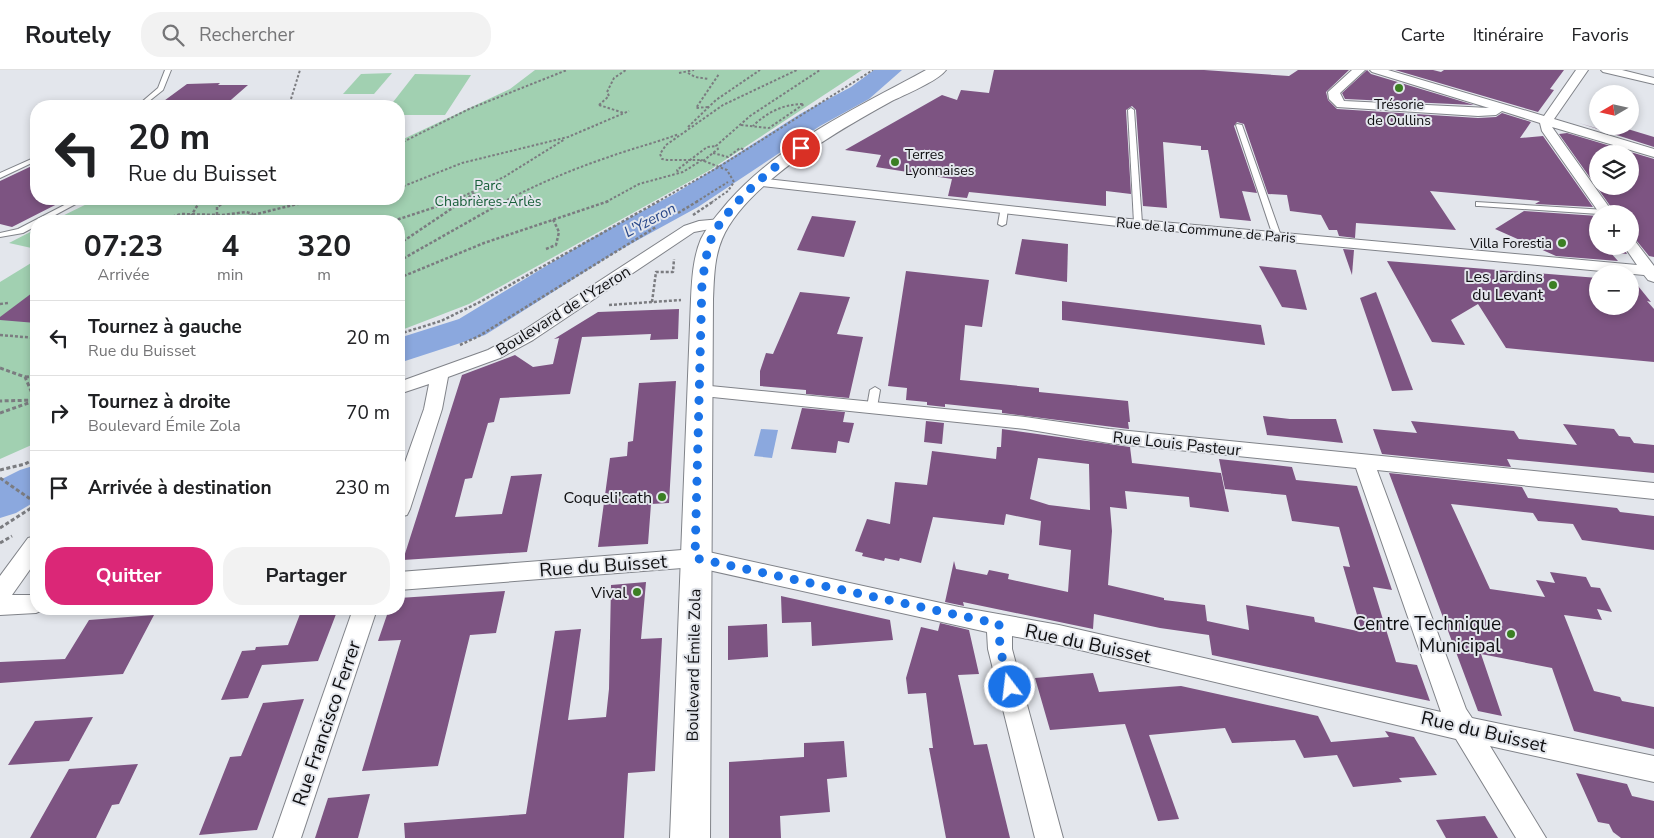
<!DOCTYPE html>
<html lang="fr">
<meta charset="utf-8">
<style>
body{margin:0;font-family:"Nunito Sans",sans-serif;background:#f2f2f2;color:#202124;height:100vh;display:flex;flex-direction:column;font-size:19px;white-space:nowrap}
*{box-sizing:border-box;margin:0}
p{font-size:16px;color:#757577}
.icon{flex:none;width:28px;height:28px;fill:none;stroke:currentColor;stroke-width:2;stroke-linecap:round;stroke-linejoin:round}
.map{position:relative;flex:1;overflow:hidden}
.drawer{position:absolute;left:30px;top:145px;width:375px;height:400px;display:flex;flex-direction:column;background:#fff;border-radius:20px;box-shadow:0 2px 8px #0003}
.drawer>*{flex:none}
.hud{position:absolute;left:30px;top:30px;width:375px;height:105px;border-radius:20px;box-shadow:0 2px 8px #0003;background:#fff;color:#202124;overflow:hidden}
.needle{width:32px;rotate:261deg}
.fabs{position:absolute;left:1589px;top:15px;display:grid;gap:10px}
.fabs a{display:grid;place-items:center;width:50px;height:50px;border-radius:50%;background:#fff;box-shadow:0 2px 8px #0003;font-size:25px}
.pin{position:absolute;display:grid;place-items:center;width:42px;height:42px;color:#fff;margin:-21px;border:2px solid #fff;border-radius:50%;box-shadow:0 1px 5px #0007}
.me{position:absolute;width:55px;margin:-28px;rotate:345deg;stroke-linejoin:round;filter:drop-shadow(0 0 4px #0008)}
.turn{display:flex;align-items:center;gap:18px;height:105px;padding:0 15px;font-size:22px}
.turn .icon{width:65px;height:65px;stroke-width:2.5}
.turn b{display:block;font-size:35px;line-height:42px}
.eta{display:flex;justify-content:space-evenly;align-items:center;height:85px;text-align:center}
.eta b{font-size:30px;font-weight:700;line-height:35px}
.action{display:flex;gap:10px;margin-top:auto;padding:10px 15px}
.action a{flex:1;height:58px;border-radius:20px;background:#db2777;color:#fff;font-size:20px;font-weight:700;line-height:58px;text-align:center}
.action a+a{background:#f2f2f2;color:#202124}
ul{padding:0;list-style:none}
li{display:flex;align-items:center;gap:15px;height:75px;padding:0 15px;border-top:1px solid #e0e0e0}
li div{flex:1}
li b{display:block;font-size:19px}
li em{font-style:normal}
header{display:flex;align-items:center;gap:30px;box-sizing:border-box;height:70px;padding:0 25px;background:#fff;border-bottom:1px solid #e0e0e0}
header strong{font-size:24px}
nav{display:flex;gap:28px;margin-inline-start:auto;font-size:18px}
.search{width:350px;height:45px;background:#f2f2f2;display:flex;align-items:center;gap:12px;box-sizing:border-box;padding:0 18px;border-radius:20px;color:#757577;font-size:19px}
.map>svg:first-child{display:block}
</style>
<header>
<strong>Routely</strong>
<div class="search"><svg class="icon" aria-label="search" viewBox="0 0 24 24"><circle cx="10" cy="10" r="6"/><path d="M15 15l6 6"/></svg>Rechercher</div>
<nav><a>Carte</a><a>Itinéraire</a><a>Favoris</a></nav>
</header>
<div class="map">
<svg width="1654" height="768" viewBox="0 0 1654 768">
<rect width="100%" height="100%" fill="#e3e6ec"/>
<!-- green -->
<g fill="#a1d0b1">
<path d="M535 0H862L710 100 469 234 399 261V151H52L97 129H399V71L510 19Z"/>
<path d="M392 3 374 24H343L361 4Z"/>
<path d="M415 4 471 5 445 45H399V36H390Z"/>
<path d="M36 159V179L9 173Z"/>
<path d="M36 190V373L0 389V212Z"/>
</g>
<!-- water -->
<path fill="#8ba8de" d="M761 359 778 360 772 388 754 386Z"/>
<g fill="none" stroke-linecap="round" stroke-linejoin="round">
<!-- river -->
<g fill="#8ba8de" fill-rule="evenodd">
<path d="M874 0H902L869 29 820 56 698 137 616 182 485 265 399 293V268L459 249 592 168 676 123 800 44 851 17Z"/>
<path d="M36 395V431L16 443 0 448V410L20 400Z"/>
</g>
</g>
<!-- building -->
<g fill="#7d5482" fill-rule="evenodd">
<path d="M994 0H1204L1289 6 1298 0H1349L1326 22 1328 30 1337 39 1478 48 1496 47 1502 43 1531 52 1520 68 1543 66 1593 137 1535 134 1540 131 1430 121 1456 160 1356 153 1355 168 1339 166 1337 160H1329L1321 145 1290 141 1287 125 1268 124 1244 54 1237 52 1234 56 1257 123 1242 121 1251 151 1220 148 1208 80H1201V76L1163 72 1167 138 1143 136 1136 40 1132 36 1126 40 1131 124 1106 121V136L969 122 967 128 948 126 952 109 876 97 881 85 845 80 942 25 957 30 961 20 989 23Z"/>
<path d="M1367 0 1371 4 1474 35 1345 29 1342 23Z"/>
<path d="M1395 0H1433L1441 2 1444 0H1564L1550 19 1554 20 1538 42Z"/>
<path d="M220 13 218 15H248L224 36H157L187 14Z"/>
<path d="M1579 53 1599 59 1601 56 1621 57 1654 67V77Z"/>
<path d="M1567 63 1654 89V187L1649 186 1636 170 1630 167V144H1616L1559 64ZM1598 84H1630V116H1598Z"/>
<path d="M36 94V129H67L12 157 0 154V111Z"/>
<path d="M1524 141 1598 146V176H1622L1627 184 1610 182 1618 191 1556 186 1495 159Z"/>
<path d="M812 146 856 151 844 187 797 180Z"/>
<path d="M1022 169 1068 174 1067 212 1015 204Z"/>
<path d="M1343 179 1354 180 1352 205Z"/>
<path d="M1387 191 1598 208V236H1630V206L1651 232 1647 231 1654 239V292L1506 278 1478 234 1451 250 1465 275 1432 272Z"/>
<path d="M1259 196 1296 200 1307 240 1282 237Z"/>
<path d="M906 201 989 210 982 257 965 255 960 310 1039 318V322L1128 331 1130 352H1128L1129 359 1002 343V340L945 334V337L927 335V332L906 330 907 318 888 316Z"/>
<path d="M36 220V253L0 250V247Z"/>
<path d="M800 222 850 227 837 264 863 267 849 328 806 324V320L760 316V301L766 283 773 284Z"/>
<path d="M1376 222 1413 320 1392 321 1360 228Z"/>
<path d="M1062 231 1261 255 1265 275 1062 250Z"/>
<path d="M679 239 678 269 650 270 651 264 582 267 570 324 500 328 494 352 488 353 472 408 465 409 455 447 502 444 511 406 542 404 527 482 403 490 462 305 515 285 533 297 553 294 559 268 554 269 598 242Z"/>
<path d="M676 311 669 433 651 434 648 474 598 477 610 388 627 386 628 372 633 371 639 313Z"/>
<path d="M802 338 845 342 843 352 854 353 849 373 838 371 836 383 791 379Z"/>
<path d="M1263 346 1290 349H1336L1343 373 1267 365Z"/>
<path d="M926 351 944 353 942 374 924 372Z"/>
<path d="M1411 351 1514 361 1519 369 1577 375 1563 354 1614 359 1619 366 1630 367 1634 373 1654 375V403L1507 389 1511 397 1382 384 1373 359 1417 363Z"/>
<path d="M1002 359 1130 377 1132 393 1221 403 1229 442 1190 437 1189 427 1125 421 1127 439 1110 437 1112 461 1108 515 1164 528V530L1205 535 1207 551 1249 560 1246 535 1314 547 1315 552 1362 562 1343 496 1350 497 1339 457 1292 451 1286 425 1225 419 1219 389 1292 397 1296 410 1357 416 1392 520 1373 517 1396 592 1417 595 1430 631 1212 585 1209 565 1160 558 1094 544 1093 559 963 532 964 536 945 532 954 491 956 499 987 505 989 500 1009 504 1008 509 1068 522 1071 480 1039 475 1041 451 1006 444 1004 455 933 447 921 493 900 488 899 491 885 488 884 491 862 486 863 483 855 481 867 449 890 454 895 412 927 415 932 381 996 389 997 377H1001ZM1038 388 1089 394 1090 440 1049 435 1030 429Z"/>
<path d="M1389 403 1522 417 1528 428 1617 438 1620 442 1654 446V480L1582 470 1573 454 1538 451 1533 443 1451 434 1490 519 1545 527 1536 510 1555 513 1550 502 1586 507 1591 517 1600 518 1612 542 1597 539 1602 550 1564 545 1594 621 1620 627 1622 631 1654 637V679L1574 661 1552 598 1481 584 1502 646 1478 641Z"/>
<path d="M646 512 641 569 662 568 655 701 628 703 624 768H405L404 753 526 744 555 561 581 559 568 650 606 647 609 619 611 515Z"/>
<path d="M505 521 496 563 470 565 438 696 362 701 401 570 378 571 389 539H399V528Z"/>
<path d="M781 526 890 550 893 570 812 576 811 552 782 553Z"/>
<path d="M302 539H338L318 591 262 595 248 628 221 630 242 581 255 580 256 577 288 575Z"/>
<path d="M154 545 123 604 0 613V592L65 589 89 550Z"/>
<path d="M940 553 969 560 979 604 958 605 974 675 987 674 1010 768H946L929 678H933L926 623 908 624 906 608 921 557 938 561Z"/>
<path d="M767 554 768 587 728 590V556Z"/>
<path d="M1093 603 1099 622 1181 616 1318 646 1331 672 1389 667 1385 661 1414 667 1437 705 1399 708 1402 712 1353 717 1337 685 1304 688 1295 670 1232 673 1225 658 1149 665 1179 749 1158 751 1125 654 1050 660 1035 608Z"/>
<path d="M304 629 257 760 199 765 230 687 241 686 263 633Z"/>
<path d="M93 647 69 691 8 695 35 651Z"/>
<path d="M844 671 847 707 827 709 830 742 780 746 781 768H729V692L804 687V673Z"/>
<path d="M138 694 119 734 112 735 96 768H30L69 699Z"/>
<path d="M1576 703 1627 714 1632 726 1654 731V768H1621L1613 762 1609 754 1598 752Z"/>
<path d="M370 724 358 768H315L328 728Z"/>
<path d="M1485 746 1498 768H1446L1436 750Z"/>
</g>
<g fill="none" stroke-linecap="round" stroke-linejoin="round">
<defs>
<g id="service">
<path d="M165 0H171L163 20 143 36H137L158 18Z"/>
<path d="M1131 38 1134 40 1142 153 1138 155 1134 153 1128 40Z"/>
<path d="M1237 54 1242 55 1281 166 1280 168H1274L1273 166 1236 55Z"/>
<path d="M36 87V91L0 108V103Z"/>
<path d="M76 129H85L44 151H36V156L23 163 0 167V163L18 159Z"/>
<path d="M1476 132 1606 140 1610 142 1608 144H1599L1479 136H1476Z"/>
<path d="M1001 137 1008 139 1006 154 1002 156 998 154Z"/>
<path d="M875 317 880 320 877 337 872 340 867 337 870 320Z"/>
</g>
<g id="minor">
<path d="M1352 0H1365L1340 23 1344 31 1489 38 1372 2 1370 0H1388L1544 46 1576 0H1588L1554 49 1654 79V87L1552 57 1614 144H1600L1542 61 1540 53 1502 41 1496 45 1478 46 1337 37 1329 29 1328 22Z"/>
<path d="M1601 0H1622L1654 8V14L1603 2Z"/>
<path d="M758 108 1118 148 1637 195 1624 176H1630V169L1635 171 1654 196V212L1648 210 1644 205 1118 156 753 115 751 112Z"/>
<path d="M721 149 726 150 728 153 726 156 694 162 533 270 500 288 448 307 442 339 410 439 407 445 399 447V409L424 339 429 314 399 324V312L488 280 521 262 684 156 699 151Z"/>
<path d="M700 315 1025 347 1109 359 1654 413V429L1377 400 1466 639 1472 648 1654 686V712L1490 676 1546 768H1516L1456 669 1059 575 1012 566V579L1063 768H1035L988 579 987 562 695 497 399 520V502L695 479 959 537 1059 555 1441 642 1356 398 1109 373 1025 359 693 325 691 321 693 317Z"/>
<path d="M36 466V491L12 525H36V539H45L36 543 0 545V506L28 468Z"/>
<path d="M353 539H377L301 768H273Z"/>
</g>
<path id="secondary" d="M926 0H946C938 11 904 25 890 32 839 60 745 114 722 169 714 188 714 209 713 229L710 768H670L691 229C692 209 693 188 701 169 708 155 718 144 728 132 781 72 857 38 926 0Z"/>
</defs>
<!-- service casing -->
<use href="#service" stroke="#808389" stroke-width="2"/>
<!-- minor casing -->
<use href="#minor" stroke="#808389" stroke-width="2"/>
<!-- secondary casing -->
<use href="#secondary" stroke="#808389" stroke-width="2"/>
<!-- path-far2 -->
<g stroke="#7b7c80" stroke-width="2" stroke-dasharray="2.5 2" stroke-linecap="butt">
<path d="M679 3 694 0"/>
<path d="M688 3 695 7 709 9"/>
<path d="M291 29 300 0"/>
<path d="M599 35 609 26 607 22 614 8 626 0"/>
<path d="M599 35 624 43"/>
<path d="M708 37 696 38 719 4"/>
<path d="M741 55 769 58 804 34C784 34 767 42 753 56"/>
<path d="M688 57 716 30 760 0"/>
<path d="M399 74 469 39 567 0"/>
<path d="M713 83 728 87 740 78 745 80"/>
<path d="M703 91 718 79 716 76 750 46 820 0"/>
<path d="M678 102 677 100 707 77 716 76"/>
<path d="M399 118 462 93 568 67 629 41"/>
<path d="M199 132 201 129"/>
<path d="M224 132 228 129"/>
<path d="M322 132 355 129"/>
<path d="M451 132 504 107 565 69"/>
<path d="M461 132 476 122"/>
<path d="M503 132C536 115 570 100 606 88 630 79 655 73 679 64"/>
<path d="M606 132 639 114 683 102 702 90H667L662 89 660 84 666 75 723 35 797 0"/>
<path d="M657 132 717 98 873 0"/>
<path d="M696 132 728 112"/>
</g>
<!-- path-far1 -->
<g stroke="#7b7c80" stroke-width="2.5" stroke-dasharray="3 2" stroke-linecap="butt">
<path d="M678 143 698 131"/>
<path d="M217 145V137L226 131"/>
<path d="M158 151 181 144 222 145 246 142 253 144"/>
<path d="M188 151 200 131"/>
<path d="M229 151 297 134 337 131"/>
<path d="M393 151 454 131"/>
<path d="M399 174 463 131"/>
<path d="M546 179 556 175 559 162 553 149"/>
<path d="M399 191 505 131"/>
<path d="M399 208 484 173 609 131"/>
<path d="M652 232 656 202H673L674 189"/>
<path d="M0 234 8 233"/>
<path d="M609 235 681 230"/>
<path d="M399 264 441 251 478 233 659 131"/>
<path d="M0 265 36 268"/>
<path d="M460 275 479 266 656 157"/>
</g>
<!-- path -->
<g stroke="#7b7c80" stroke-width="3" stroke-dasharray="4 2.5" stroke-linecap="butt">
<path d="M0 298 25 307 35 330 0 331"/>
<path d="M25 307 36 306"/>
<path d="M0 343 31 332"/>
<path d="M0 400 25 394 36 388"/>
<path d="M0 408 36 433"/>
<path d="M0 458 36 435"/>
<path d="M0 473 12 466"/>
</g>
<!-- service -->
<use href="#service" fill="#fff" fill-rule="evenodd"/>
<!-- minor -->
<use href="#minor" fill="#fff" fill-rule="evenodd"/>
<!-- secondary -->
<use href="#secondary" fill="#fff" fill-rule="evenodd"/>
<!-- path-bridge-far1 -->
<path stroke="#7b7c80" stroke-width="2" stroke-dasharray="2.5 2" stroke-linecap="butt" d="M704 91 727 100 734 112 728 121 712 132"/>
<!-- path-bridge -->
<path stroke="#7b7c80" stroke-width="2.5" stroke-dasharray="3 2" stroke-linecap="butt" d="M693 145 714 131"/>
</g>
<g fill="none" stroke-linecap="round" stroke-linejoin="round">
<!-- route -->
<path stroke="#1a73e8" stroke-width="9" stroke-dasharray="0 16.2" d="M801 78C772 97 727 136 712 167 706 181 705 197 702 212L695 488 999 554 1000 579 1010 617"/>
</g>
<!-- markers -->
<g fill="#3b7f23" stroke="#e3e6ec" stroke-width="2">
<circle cx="1399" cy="18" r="5"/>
<circle cx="895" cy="92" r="5"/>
<circle cx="1562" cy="173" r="5"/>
<circle cx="1553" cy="215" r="5"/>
<circle cx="662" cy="427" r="5"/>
<circle cx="637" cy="522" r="5"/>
<circle cx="1511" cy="564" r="5"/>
</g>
<g text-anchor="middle" stroke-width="4" stroke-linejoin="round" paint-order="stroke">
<!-- far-poi labels -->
<g font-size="14" fill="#0e0e10" stroke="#e3e6ec">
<text x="1399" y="39">Trésorie<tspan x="1399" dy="16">de Oullins</tspan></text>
<text x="905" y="89" text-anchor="start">Terres<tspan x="905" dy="16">Lyonnaises</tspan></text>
<text x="1552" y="178" text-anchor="end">Villa Forestia</text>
</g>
<!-- far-park labels -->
<g font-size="14" fill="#185f3a" stroke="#e3e6ec">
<text x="488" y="120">Parc<tspan x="488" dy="16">Chabrières-Arlès</tspan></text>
</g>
<!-- far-street labels -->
<g font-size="14" fill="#0e0e10" stroke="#e3e6ec">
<text transform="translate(1206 160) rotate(5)" y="5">Rue de la Commune de Paris</text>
</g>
<!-- far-water labels -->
<g font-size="15" font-style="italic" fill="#274688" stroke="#e3e6ec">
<text transform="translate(650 150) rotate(-28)" y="5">L'Yzeron</text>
</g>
<!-- poi labels -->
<g font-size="16" fill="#0e0e10" stroke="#e3e6ec" text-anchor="end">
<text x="1543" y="212">Les Jardins<tspan x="1543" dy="18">du Levant</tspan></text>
<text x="652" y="433">Coqueli'cath</text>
<text x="627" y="528">Vival</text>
</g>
<!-- street labels -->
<g font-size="16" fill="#0e0e10" stroke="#e3e6ec">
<text transform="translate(563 240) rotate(-32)" y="6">Boulevard de l'Yzeron</text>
<text transform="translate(1177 373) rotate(6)" y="6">Rue Louis Pasteur</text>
<text transform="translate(693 595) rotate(-89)" y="6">Boulevard Émile Zola</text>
</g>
<!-- near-street labels -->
<g font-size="19" fill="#0e0e10" stroke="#e3e6ec">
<text transform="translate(603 495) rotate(-4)" y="7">Rue du Buisset</text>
<text transform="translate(1088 573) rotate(12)" y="7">Rue du Buisset</text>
<text transform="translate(326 653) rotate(-71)" y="7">Rue Francisco Ferrer</text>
<text transform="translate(1484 661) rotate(13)" y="7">Rue du Buisset</text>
</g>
<!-- near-poi labels -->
<g font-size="19" fill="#0e0e10" stroke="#e3e6ec" text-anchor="end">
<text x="1501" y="560">Centre Technique<tspan x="1501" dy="22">Municipal</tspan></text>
</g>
</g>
</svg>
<div class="fabs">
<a><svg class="needle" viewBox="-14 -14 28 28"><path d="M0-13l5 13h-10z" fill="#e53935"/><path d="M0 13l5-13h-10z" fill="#757577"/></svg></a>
<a><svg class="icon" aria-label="layers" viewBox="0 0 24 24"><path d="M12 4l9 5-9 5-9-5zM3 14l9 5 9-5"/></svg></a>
<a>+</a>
<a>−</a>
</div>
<div class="pin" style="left:801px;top:78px;background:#d93025"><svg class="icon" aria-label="arrive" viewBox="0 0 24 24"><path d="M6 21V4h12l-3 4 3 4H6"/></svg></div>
<svg class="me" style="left:1010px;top:617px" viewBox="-20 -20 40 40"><circle r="17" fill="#1a73e8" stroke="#fff" stroke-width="3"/><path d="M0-11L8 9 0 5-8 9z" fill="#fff"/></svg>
<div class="hud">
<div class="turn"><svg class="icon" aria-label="left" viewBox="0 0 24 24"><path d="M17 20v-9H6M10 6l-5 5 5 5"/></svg><div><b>20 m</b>Rue du Buisset</div></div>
</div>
<section class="drawer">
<div class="eta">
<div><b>07:23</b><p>Arrivée</p></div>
<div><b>4</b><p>min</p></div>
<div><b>320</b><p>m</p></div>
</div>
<ul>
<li><svg class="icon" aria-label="left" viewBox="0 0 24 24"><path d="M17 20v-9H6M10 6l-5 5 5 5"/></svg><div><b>Tournez à gauche</b><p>Rue du Buisset</p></div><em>20 m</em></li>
<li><svg class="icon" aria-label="right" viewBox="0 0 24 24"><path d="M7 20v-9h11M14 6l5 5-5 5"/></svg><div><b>Tournez à droite</b><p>Boulevard Émile Zola</p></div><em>70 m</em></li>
<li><svg class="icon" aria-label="arrive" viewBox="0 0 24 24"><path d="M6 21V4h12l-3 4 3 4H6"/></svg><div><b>Arrivée à destination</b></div><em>230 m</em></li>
</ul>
<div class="action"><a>Quitter</a><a>Partager</a></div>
</section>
</div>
